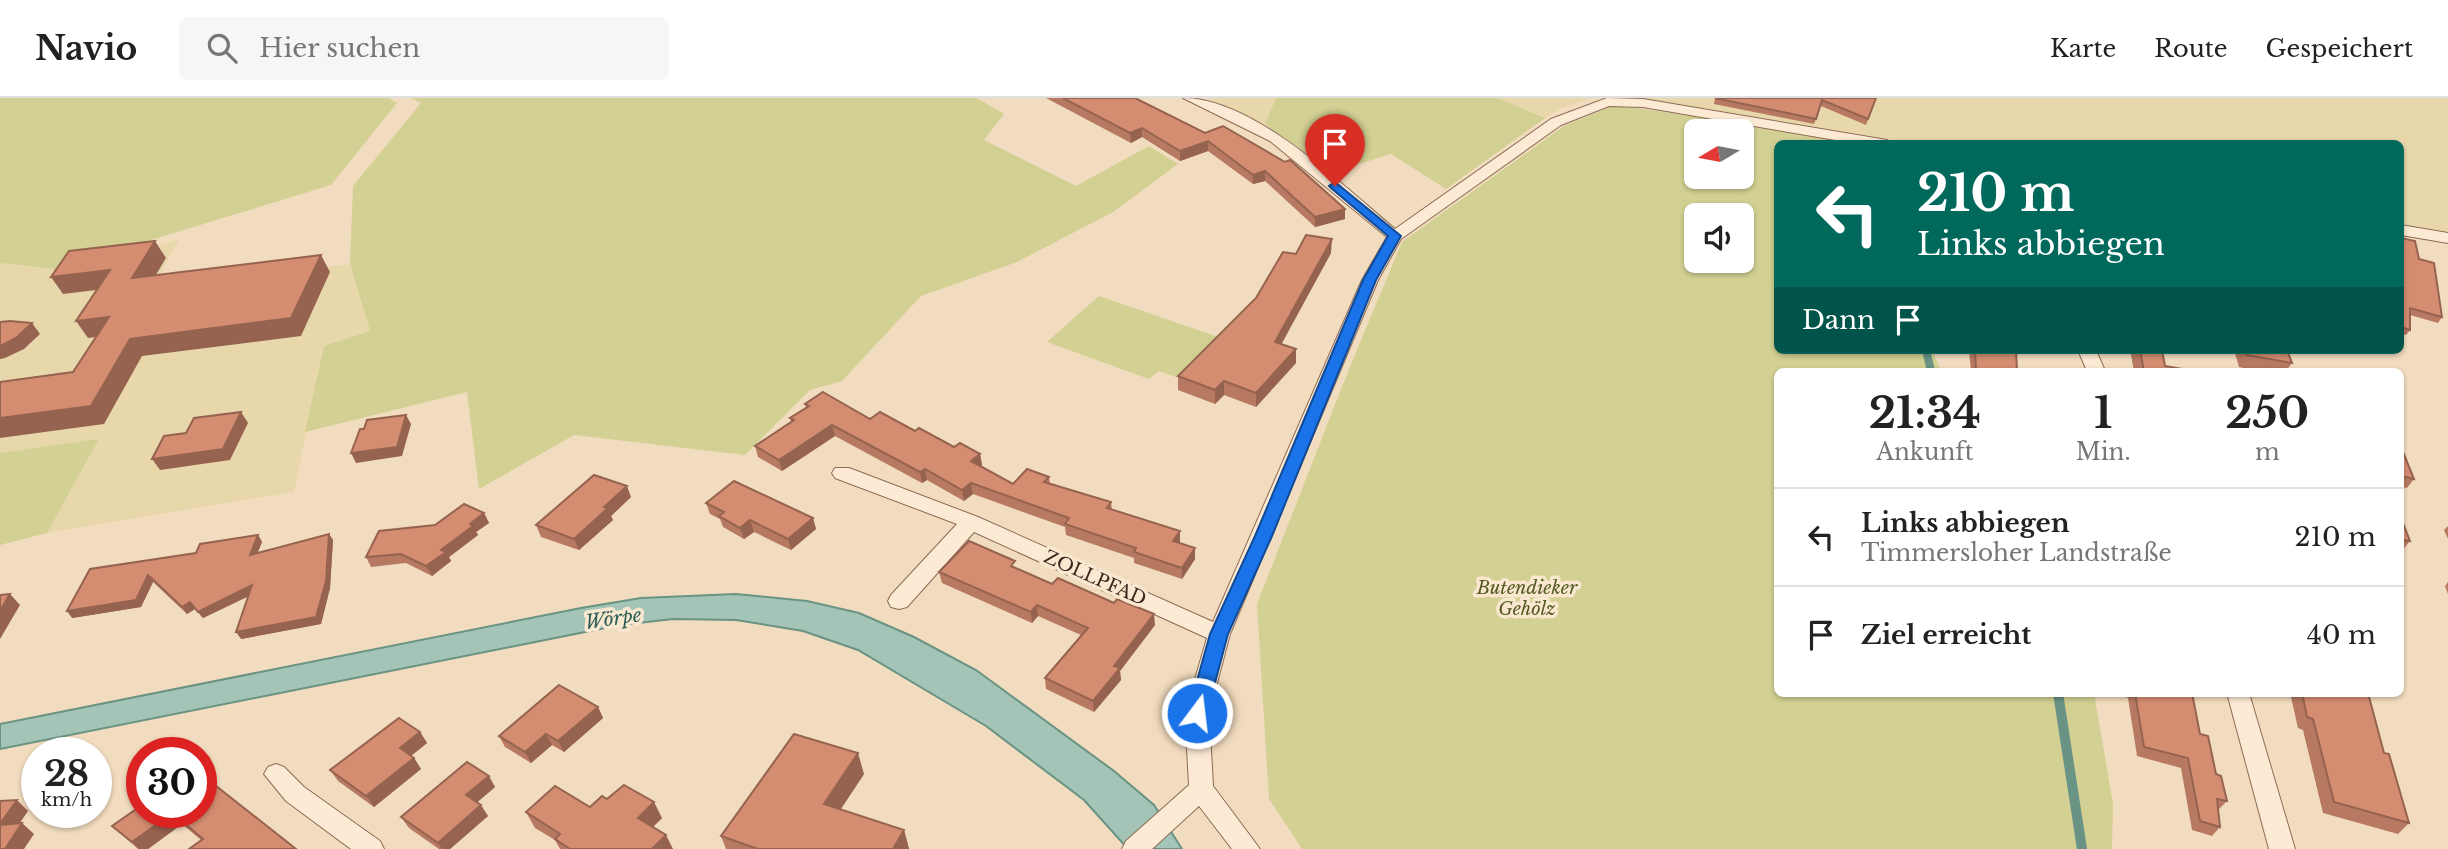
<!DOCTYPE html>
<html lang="de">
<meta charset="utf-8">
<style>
body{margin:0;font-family:"Libre Baskerville",serif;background:#f6f6f6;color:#222;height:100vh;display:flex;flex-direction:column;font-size:26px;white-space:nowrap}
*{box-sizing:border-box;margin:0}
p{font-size:23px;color:#767676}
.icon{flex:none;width:38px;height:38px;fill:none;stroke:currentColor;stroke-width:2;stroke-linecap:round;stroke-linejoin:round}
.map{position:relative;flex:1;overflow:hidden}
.sheet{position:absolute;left:1774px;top:270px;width:630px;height:329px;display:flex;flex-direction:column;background:#fff;border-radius:10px;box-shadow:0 2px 5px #0004}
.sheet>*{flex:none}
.hud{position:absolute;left:1774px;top:42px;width:630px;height:214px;border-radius:10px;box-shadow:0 2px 5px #0004;background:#00695c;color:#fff;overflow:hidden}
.needle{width:46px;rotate:260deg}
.tools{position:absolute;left:1684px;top:21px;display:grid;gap:14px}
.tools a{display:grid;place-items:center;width:70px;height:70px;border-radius:10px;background:#fff;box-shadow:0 2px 5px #0004;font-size:35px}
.speed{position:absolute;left:21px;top:639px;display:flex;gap:14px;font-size:35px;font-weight:700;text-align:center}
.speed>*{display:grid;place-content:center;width:91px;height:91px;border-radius:50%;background:#fff;box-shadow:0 2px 5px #0004;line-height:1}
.speed small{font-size:18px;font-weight:400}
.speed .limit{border:10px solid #d22;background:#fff;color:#111}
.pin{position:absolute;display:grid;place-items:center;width:60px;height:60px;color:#fff;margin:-72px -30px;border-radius:50% 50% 50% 0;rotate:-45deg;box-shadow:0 0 7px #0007}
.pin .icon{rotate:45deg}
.me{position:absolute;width:77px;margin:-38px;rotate:15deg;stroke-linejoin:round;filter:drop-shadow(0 0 5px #0008)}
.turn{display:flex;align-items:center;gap:24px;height:147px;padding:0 28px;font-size:32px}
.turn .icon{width:91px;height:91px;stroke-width:2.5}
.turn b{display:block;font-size:49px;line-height:60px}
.then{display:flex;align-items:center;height:66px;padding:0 28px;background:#0003;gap:14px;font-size:26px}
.eta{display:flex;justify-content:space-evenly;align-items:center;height:119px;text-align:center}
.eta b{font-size:42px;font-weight:800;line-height:49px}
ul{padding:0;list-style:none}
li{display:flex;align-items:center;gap:21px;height:98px;padding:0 28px;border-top:2px solid #e0e0e0}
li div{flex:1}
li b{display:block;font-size:26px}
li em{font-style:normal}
header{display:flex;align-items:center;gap:42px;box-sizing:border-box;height:98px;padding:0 35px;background:#fff;border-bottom:2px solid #e0e0e0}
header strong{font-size:33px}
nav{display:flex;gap:38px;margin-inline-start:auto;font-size:24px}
.search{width:490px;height:63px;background:#f6f6f6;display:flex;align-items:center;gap:18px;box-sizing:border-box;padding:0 24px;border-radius:10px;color:#767676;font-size:26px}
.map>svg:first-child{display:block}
</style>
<header>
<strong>Navio</strong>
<div class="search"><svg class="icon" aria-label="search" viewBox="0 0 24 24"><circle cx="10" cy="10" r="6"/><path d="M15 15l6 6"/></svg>Hier suchen</div>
<nav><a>Karte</a><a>Route</a><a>Gespeichert</a></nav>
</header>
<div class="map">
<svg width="2448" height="751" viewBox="0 0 2448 751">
<rect width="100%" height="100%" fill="#f2dcbf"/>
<!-- farmland -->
<g fill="#e9d7ac">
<path d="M1208 0H1276L1265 26Z"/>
<path d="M1497 0H1591L1560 11 1545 20Z"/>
<path d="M1639 0H2448V136L2401 128V46L1914 45Z"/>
<path d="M179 141 153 189 350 166 370 234 324 248 294 394 47 435 99 342 0 355V165L56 171 86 169Z"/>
</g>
<!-- green -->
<g fill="#d2d092" fill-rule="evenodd">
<path d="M0 0H389L397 5 331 87 56 171 0 165Z"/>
<path d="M411 0H977L1004 16 984 42 1076 88 1149 48 1178 66 1113 114 1017 164 921 198 842 283 810 292 745 357 574 337 479 391 467 294 305 334 324 248 370 233 350 166 353 88 421 5Z"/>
<path d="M1276 0H1497L1545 20 1446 91 1391 56 1333 74 1265 26Z"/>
<path d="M1615 7 1770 29 1860 45 1778 46V252H1932L1941 273H1778V595H2094L2113 706 2112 751H1302L1269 701 1257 506 1349 271 1402 144 1564 28ZM1696 33H1741V79H1696ZM1696 117H1741V163H1696Z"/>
<path d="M1099 198 1227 242 1187 283 1159 273 1149 281 1047 244Z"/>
<path d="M99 341 47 435 0 447V355Z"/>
</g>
<!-- water -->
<path fill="#a3c4b6" stroke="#699383" stroke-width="2" d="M736 496 807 503 859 515 914 539 976 572 1114 673 1154 707 1182 751H1128L1084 702 986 628 858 552 803 533 736 522 673 521 620 527 0 651V626L581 510 641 500Z"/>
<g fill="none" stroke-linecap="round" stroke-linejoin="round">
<!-- stream-far1 -->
<path stroke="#699383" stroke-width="8" d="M1926 252 1931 273"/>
<!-- stream -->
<path stroke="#699383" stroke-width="10" d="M2058 595 2082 751"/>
<defs>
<g id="street">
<path d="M1183 0C1254 0 1342 87 1395 131L1551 21 1607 0 1643 1 1887 42 1894 46H1859L1643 9 1609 8 1561 27 1401 141 1378 182 1230 536 1209 615 1213 688 1260 751H1232L1199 708 1152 751H1122L1126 743 1189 687 1185 615 1207 540 974 434 907 509 899 511 891 509 888 503 891 497 957 426 835 380 832 375 835 370H849L978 419 1213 524 1362 182 1387 139 1270 43Z"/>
<path d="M2401 127 2448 135V145L2401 137Z"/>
<path d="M2078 252H2096L2105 273H2087Z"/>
<path d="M2227 595H2249L2295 751H2269Z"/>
<path d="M276 666 284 669 304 689 380 743 384 751H351L286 703 264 676 268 669Z"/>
</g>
</defs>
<!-- street casing -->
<use href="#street" stroke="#8d6b55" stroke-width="2"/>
<!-- street -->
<use href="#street" fill="#fcead4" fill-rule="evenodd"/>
</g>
<!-- wall -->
<g fill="#b77961">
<path d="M1046 0H1135L1205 35 1345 121 1315 129 1265 83 1253 86 1208 53 1180 63 1142 39 1131 45Z"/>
<path d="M1715 0H1876L1866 27 1821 8 1814 26 1714 6Z"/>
<path d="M2401 140 2419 161 2442 219 2438 225 2410 217V232L2406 237 2401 236Z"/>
<path d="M1331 155 1281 246 1296 265 1256 309 1224 297 1215 306 1178 292V278L1256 200 1296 156Z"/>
<path d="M1965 252H2016L2017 273H1971L1969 253Z"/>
<path d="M2130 252H2162L2165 268 2193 273H2134Z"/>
<path d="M2234 252H2287L2292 265 2286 273H2257L2239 269Z"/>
<path d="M805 306 870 321 915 333 954 349 980 356 982 367 980 368 1013 386 1049 379 1050 385 1111 404 1112 412 1180 433 1179 445 1195 461 1182 481 1134 465V460L1066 437 1065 429 973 396 964 403 927 382 922 385 835 338 782 373 758 359 755 348 791 324 790 320 806 310Z"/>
<path d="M2401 349 2414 381 2407 390 2401 389Z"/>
<path d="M631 399 611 418 613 422 579 452 541 439 536 427Z"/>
<path d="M706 405 813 420 816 431 791 452 754 434 744 441 723 429 720 421 710 416Z"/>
<path d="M484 415 489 425 476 434 478 437 449 459 451 463 432 478 406 465 371 469 366 459 435 427Z"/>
<path d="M2401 420 2410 443 2401 454Z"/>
<path d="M2448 428V441L2444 432Z"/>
<path d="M329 436 333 442 330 490 321 526 241 541 249 498 203 520 195 511 187 516 153 484 141 509 72 520 196 455 258 437 262 444 258 454Z"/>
<path d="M1016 470 1052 486 1155 527 1120 573 1121 582 1094 614 1046 591 1045 580 1081 537 1038 518 1032 525 942 485 939 474Z"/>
<path d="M2448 484V496L2445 488Z"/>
<path d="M2121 595H2192L2200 636 2227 703 2218 712 2220 729 2212 738 2192 732 2181 670 2137 658 2128 600 2122 598Z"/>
<path d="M2290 595H2368L2384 655 2409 725 2398 736 2323 715 2303 632 2298 630Z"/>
<path d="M598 609 603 620 564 654 552 647 531 665 505 649 499 638Z"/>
<path d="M420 634 427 645 411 658 414 660 421 671 374 709 338 683 330 672Z"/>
<path d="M864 676 840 712 904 732 909 751H726L721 738Z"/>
<path d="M495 689 477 704 488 718 450 751H439L409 730 401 719Z"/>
<path d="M607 701 662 720 653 729 673 751H560L555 742 535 730 526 714 590 709Z"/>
<path d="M142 707 201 714 296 751 201 742 182 726 148 751H138L112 728Z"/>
</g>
<!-- shaded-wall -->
<g fill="#95634f">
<path d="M1142 30V39L1131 45 1130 35Z"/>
<path d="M1208 43V53L1180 63V53Z"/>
<path d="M1265 73V83L1253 86V77Z"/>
<path d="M1345 111V121L1315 129V119Z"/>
<path d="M1332 141 1331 155 1275 258V244Z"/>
<path d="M155 143 166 160 144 197 132 180Z"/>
<path d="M321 157 330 174 301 238 142 258 104 326 0 340V320L130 241Z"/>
<path d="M110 172 121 189 63 196 51 179Z"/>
<path d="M109 219 121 236 88 240 76 223Z"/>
<path d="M32 225 40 236 24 251 5 260 0 261V248Z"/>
<path d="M1296 251V265L1256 309V295Z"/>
<path d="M1224 283V297L1215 306V292Z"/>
<path d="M241 314 248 325 230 362 160 372 152 361Z"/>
<path d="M406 317 411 326 402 358 356 365 351 355Z"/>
<path d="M832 327 835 338 782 373 779 362Z"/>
<path d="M980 356 982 367 973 374 971 363Z"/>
<path d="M925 371 927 382 922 385 920 374Z"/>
<path d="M971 385 973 396 964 403 962 392Z"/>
<path d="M627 388 631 399 611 418 613 422 579 452 574 441 604 409Z"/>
<path d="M484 415 489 425 476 434 478 437 449 459 451 463 432 478 426 468 441 452 470 426Z"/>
<path d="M813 420 816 431 791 452 788 441Z"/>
<path d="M750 422 754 434 744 441 740 430Z"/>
<path d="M1180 433V444L1173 454V443Z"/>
<path d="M329 436 333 442 330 490 321 526 241 541 236 534Z"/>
<path d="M258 437 262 444 254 463 250 457Z"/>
<path d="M1195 450V461L1182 481V470Z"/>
<path d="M148 477 153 484 141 509 72 520 67 513Z"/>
<path d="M252 487 257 494 203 520 198 514Z"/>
<path d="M10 496 20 507 0 541V513Z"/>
<path d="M190 504 195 511 187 516 182 509Z"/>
<path d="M1037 507 1038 518 1032 525 1031 514Z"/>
<path d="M1154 516 1155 527 1120 573 1121 582 1094 614 1093 603 1114 568Z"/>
<path d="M598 609 603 620 564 654 558 643Z"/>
<path d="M420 634 427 645 407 661 400 650Z"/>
<path d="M546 636 552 647 531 665 525 654Z"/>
<path d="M858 655 864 676 831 726 824 706Z"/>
<path d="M414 660 421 671 374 709 366 698Z"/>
<path d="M489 678 495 689 473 708 466 697Z"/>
<path d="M17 702 28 713 11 738 0 727Z"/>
<path d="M654 704 662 720 646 735 638 720Z"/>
<path d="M481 707 488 718 450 751H442L438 745Z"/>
<path d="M172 715 182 726 148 751H139L132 744Z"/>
<path d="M22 725 34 736 24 751H5Z"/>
<path d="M904 732 909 751H893Z"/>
<path d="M666 737 673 751H652Z"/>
</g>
<!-- building -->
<g fill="#d58d71" stroke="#95634f" stroke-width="2">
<path d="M1063 0H1135L1205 35 1223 28 1285 64 1290 62 1345 111 1315 119 1265 73 1253 77 1208 43 1180 53 1142 30 1130 35Z"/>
<path d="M1715 0H1876L1868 21 1822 2 1816 21Z"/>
<path d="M1306 137 1332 141 1275 244 1296 251 1256 295 1224 283 1215 292 1178 278 1256 200 1283 154 1296 156Z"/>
<path d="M2401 140 2415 143 2419 161 2434 165 2442 219 2410 210V232L2401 229Z"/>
<path d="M155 143 132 180 321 157 291 220 130 241 91 308 0 320V284L73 274 109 219 76 223 110 172 51 179 69 153Z"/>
<path d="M10 223 32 225 16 240 0 248V224Z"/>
<path d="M1975 252H2016L2017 273H1976Z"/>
<path d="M2140 252H2162L2165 268 2193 273H2144Z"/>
<path d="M2245 252H2287L2292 265 2247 257Z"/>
<path d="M823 294 870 321 880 314 915 333 919 330 954 349 960 345 980 356 971 363 1013 386 1027 371 1049 379 1044 384 1111 404 1107 410 1180 433 1173 443 1195 450 1182 470 1134 454 1136 450 1065 426 1069 420 971 385 962 392 925 371 920 374 832 327 779 362 755 348 794 322 790 320 809 308 805 306Z"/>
<path d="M241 314 223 351 152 361 164 338 186 335 194 320Z"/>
<path d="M406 317 397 349 351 355 360 331H364L367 322Z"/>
<path d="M2401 349 2414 381 2401 378Z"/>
<path d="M594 377 627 388 604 409 608 410 574 441 536 427Z"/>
<path d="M734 383 813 420 788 441 750 422 740 430 719 418 724 414 706 405Z"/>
<path d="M464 406 484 415 470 426 473 428 441 452 446 454 426 468 401 456 366 459 379 433 435 427Z"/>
<path d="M2401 420 2410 443 2401 442Z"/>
<path d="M329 436 326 483 316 519 236 534 252 487 198 514 190 504 182 509 148 477 136 502 67 513 90 471 196 455 200 446 258 437 250 457Z"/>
<path d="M969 443 1015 463 1011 468 1052 486 1058 480 1114 505 1117 501 1154 516 1114 568 1120 570 1093 603 1045 580 1088 530 1037 507 1031 514 939 474Z"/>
<path d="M10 496 0 513V497Z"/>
<path d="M559 587 598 609 558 643 546 636 525 654 499 638Z"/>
<path d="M2135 595H2192L2200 636 2208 638 2216 676 2221 678 2227 703 2217 701 2220 729 2200 723 2188 660 2144 649Z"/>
<path d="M2302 595H2368L2384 655 2389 656 2409 725 2334 704 2313 621 2307 619Z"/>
<path d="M399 620 420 634 400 650 414 660 366 698 330 672Z"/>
<path d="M794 636 858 655 824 706 904 732 893 751H758L721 738Z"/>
<path d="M467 664 489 678 466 697 481 707 438 745 401 719Z"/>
<path d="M201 676 296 751H189L203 741 172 715 132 744 112 728 142 707V714H201Z"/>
<path d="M624 687 654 704 638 720 666 737 652 751H570L555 741 560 736 526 714 555 688 590 709 602 698 607 701Z"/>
<path d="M17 702 0 726V703Z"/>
<path d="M22 725 5 751H0V727Z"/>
</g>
<!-- route -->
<path fill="#1a73e8" stroke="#114b97" stroke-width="2" d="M1335 84 1401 138 1376 182 1272 438 1228 536 1207 615 1204 621 1197 623 1191 621 1188 615 1210 536 1255 438 1363 182 1388 138 1331 90 1329 88Z"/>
<g text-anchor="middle" stroke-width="7" stroke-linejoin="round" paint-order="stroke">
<!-- street labels -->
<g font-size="18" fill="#3b261c" stroke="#f9e7d0">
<text transform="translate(1095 480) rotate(24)" y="6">ZOLLPFAD</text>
</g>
<!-- park labels -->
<g font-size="18" font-style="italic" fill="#535a20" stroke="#f9e7d0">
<text x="1527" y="496">Butendieker<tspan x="1527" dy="21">Gehölz</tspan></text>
</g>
<!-- water labels -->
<g font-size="19" font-style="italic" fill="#295d52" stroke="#f9e7d0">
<text transform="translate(613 520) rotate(-8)" y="7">Wörpe</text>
</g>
</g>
</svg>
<div class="tools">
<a><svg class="needle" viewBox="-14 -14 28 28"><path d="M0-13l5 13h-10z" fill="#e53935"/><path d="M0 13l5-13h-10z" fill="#767676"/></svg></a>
<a><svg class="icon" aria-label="sound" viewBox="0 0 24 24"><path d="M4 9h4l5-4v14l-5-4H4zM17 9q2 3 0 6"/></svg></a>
</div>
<div class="speed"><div>28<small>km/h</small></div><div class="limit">30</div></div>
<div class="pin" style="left:1335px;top:88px;background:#d93025"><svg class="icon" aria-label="arrive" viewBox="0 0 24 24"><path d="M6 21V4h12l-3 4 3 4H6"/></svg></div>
<svg class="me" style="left:1197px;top:615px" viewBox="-20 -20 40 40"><circle r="17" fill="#1a73e8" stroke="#fff" stroke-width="3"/><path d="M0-11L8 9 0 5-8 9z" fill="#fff"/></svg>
<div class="hud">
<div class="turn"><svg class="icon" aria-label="left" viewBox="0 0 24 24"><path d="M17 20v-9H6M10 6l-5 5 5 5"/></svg><div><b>210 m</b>Links abbiegen</div></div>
<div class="then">Dann<svg class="icon" aria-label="arrive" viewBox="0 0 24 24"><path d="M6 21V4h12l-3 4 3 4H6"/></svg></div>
</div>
<section class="sheet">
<div class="eta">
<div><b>21:34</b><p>Ankunft</p></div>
<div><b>1</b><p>Min.</p></div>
<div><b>250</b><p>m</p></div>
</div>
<ul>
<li><svg class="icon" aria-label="left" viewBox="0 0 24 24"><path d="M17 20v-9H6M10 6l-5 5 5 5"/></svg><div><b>Links abbiegen</b><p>Timmersloher Landstraße</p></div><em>210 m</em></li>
<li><svg class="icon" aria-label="arrive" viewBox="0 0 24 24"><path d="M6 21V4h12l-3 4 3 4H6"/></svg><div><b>Ziel erreicht</b></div><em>40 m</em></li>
</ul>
</section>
</div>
